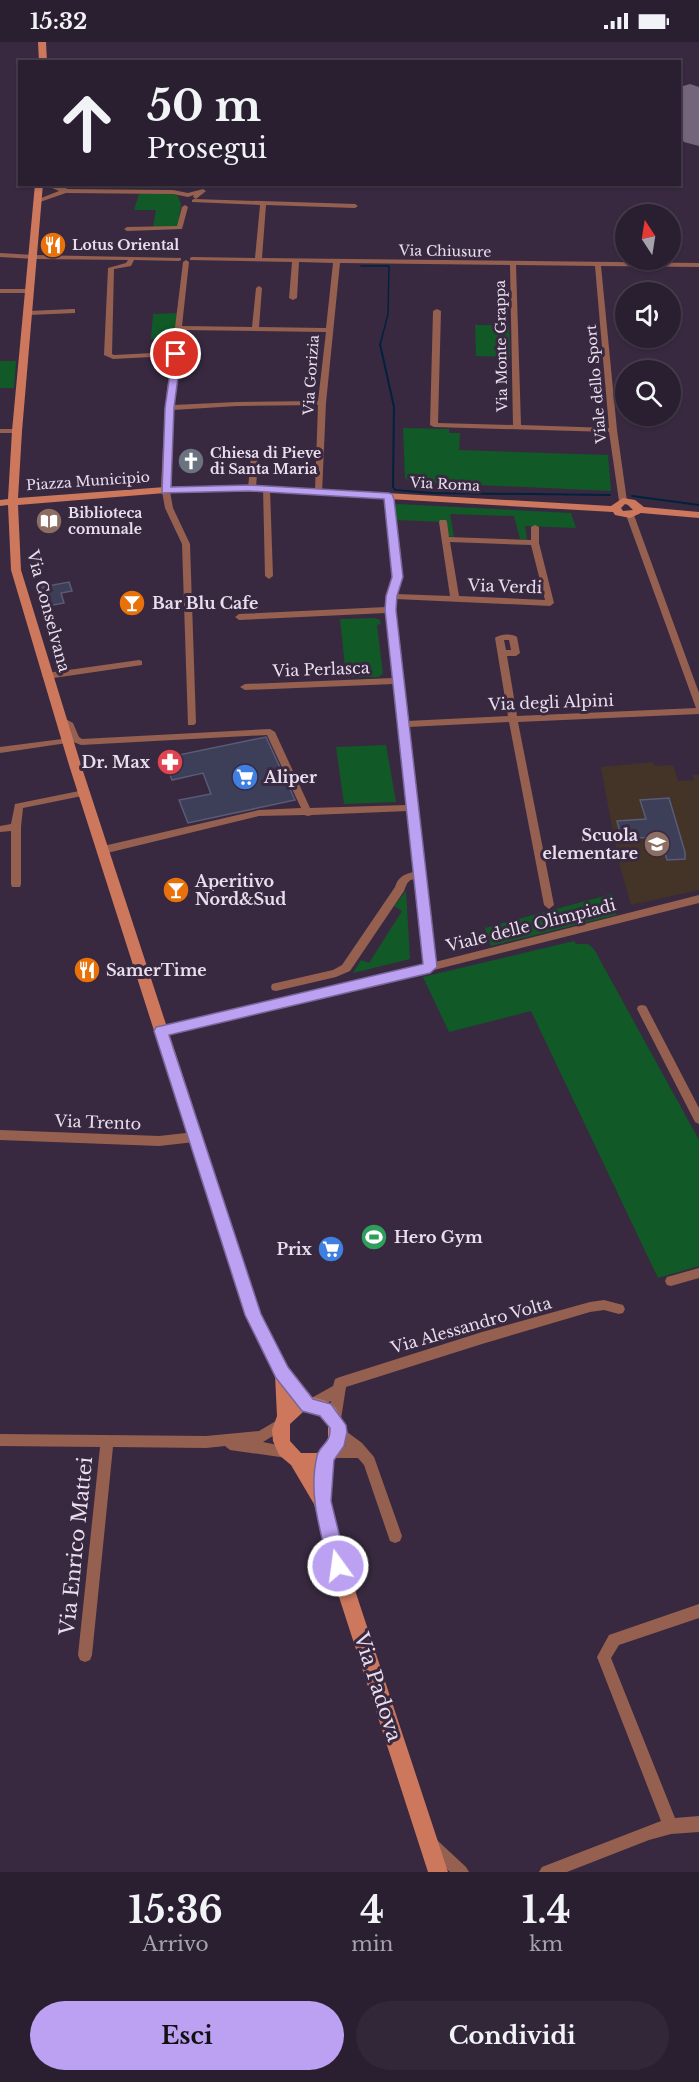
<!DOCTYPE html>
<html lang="it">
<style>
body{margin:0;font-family:"Libre Baskerville",serif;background:#322738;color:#f1f3f6;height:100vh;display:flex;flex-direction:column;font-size:22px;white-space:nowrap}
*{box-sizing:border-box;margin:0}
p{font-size:20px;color:#a5a2ab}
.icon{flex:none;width:33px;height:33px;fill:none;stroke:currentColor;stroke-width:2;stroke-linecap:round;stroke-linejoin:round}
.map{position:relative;height:1830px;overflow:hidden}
.sheet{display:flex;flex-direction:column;background:#2a1f30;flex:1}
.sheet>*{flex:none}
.guide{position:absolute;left:18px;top:18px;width:663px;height:126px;border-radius:0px;box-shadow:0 2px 4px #0004,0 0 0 2px #463d4c;background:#2a1f30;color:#f1f3f6;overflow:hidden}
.needle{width:39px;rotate:348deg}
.fabs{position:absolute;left:615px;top:162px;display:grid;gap:12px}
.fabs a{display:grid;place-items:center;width:66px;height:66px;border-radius:50%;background:#2a1f30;box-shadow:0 2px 4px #0004,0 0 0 2px #463d4c;font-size:30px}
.pin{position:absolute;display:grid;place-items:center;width:51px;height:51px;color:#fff;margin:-26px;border:3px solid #fff;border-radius:50%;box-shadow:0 2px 6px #0007}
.me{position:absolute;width:66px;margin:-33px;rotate:346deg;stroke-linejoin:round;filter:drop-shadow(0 0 4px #0008)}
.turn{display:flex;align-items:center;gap:21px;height:126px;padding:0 30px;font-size:27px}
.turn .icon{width:78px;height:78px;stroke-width:2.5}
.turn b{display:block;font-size:42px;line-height:51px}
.eta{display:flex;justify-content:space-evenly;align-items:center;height:102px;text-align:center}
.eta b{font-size:36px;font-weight:700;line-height:42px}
.primary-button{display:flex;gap:12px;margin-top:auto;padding:12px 30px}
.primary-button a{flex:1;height:69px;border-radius:36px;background:#bca0f2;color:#111;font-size:24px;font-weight:700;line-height:69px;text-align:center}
.primary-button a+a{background:#322738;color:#f1f3f6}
.status{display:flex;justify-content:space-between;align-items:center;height:42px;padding:0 30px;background:#2a1f30;direction:ltr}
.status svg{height:16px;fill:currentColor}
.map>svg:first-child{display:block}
</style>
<div class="status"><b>15:32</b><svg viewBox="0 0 49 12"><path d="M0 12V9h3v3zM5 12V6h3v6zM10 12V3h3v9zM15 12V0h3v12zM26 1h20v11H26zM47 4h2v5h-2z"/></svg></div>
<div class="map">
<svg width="699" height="1830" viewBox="0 0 699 1830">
<rect width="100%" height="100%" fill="#382940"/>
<!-- education -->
<path fill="#443428" d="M653 720 655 724 673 723 678 739 694 738 693 733H699V848L631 863 618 817 601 725Z"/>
<!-- green -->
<g fill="#115927">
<path d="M139 152H173L178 154 181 162 178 184 153 185 156 168H134Z"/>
<path d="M177 271 174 297H151L153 272Z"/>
<path d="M475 283H509L510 315 476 314Z"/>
<path d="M0 319H16L14 346H0Z"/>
<path d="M403 386 449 387V391H460L459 408 608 413 611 449 412 440 405 436Z"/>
<path d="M398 462 571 471 576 486 525 484 527 498 520 497 514 474 450 472 454 495 448 494 443 480 396 478 394 463Z"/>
<path d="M375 576 380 578 381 582 377 583 383 632 378 635H346L340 577Z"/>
<path d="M386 703 396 760 344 762 336 705Z"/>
<path d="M406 849 410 917 353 931 361 918 369 921 402 869 394 864Z"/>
<path d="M612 852 616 873 491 904 485 886Z"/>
<path d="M574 899 576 902H588L594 907 699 1098V1224L658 1236 531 969 449 990 423 935Z"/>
</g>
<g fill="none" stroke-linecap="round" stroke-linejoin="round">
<!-- stream-far1 -->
<path stroke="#00223c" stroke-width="1.5" d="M361 224H389L388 272 380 303"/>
<!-- stream -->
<g stroke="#00223c" stroke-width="2">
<path d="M380 302 394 365 393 445 395 448 432 451 610 453"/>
<path d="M632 454 699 463"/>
</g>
<!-- runway -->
<path fill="#73667a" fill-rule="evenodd" d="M690 42 699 45V104L684 100 680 94V45Z"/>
</g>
<!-- building -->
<g fill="#3d3e58" stroke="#595b77" stroke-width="1.5">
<path d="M179 415H203L202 424H179Z"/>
<path d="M69 540 72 549 61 551 64 561 48 564 42 545Z"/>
<path d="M266 695 295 758 188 781 179 758 211 752 203 731 172 738 164 716Z"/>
<path d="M669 756 685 810V817L667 818 660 795 635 796 634 793 621 794 617 779 646 777 640 758Z"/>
</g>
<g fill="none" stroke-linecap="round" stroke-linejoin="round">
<!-- minor -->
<g fill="#95604f" fill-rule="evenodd">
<path d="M43 142H54L68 147 173 148 188 151 203 147 206 149 196 157 193 155 194 153 188 155 173 152 66 151 40 160H36V158L59 149Z"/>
<path d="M194 157 355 162 358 164 355 166 266 163 262 216 699 221V225L601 224 617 388 627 459 626 461H623L619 459 609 390 434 385 430 383 433 269 437 267 441 269 438 381 513 383 510 223 340 221 326 361 322 451H319L315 449 318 363 237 364 173 368 169 444 173 466 190 502 196 681 194 683H188L182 502 165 466 161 444 165 366 171 314 113 317 104 313 108 226 126 221 128 218 34 217 31 215 34 213 181 216V218L179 219 134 218 131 224 114 227 112 312 114 313 172 310 183 220 186 218 189 220 182 284 252 285 256 246 259 244 262 246 259 285 326 286 333 221 299 220 297 256 293 258 289 256 292 220 190 218V216L192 215 255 216 260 163 192 160V158ZM516 223 595 224 609 386 521 383ZM182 288 326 290 318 359 237 360 173 363Z"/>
<path d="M185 163 188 165 182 187 127 189 124 187 127 185 177 184 182 165Z"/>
<path d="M0 247H31L34 249 31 251H0Z"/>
<path d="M72 267H75V271L29 273 25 271 29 269Z"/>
<path d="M0 387H17L21 389 17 391H0Z"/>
<path d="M251 414H257L258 416 256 446 252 448 248 446Z"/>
<path d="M263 445H269L270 447 273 534 269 537 265 534Z"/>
<path d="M386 452H389L393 454 402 535 396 552 450 554 439 480 440 478H446L447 480 449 495 531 498V485L535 483 539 485V501L554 561 550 564 395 557 394 568 407 679 508 674 495 596C499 592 513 591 517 595L520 611 516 614H507L517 674 696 666 626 473 630 471 634 473 699 651V672L518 680 554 863 549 867 544 863 509 680 408 685 435 920 699 853V861L430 929 161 993 157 992 156 989 157 986 161 985 424 922 415 837C407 838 407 842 404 849L350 929 336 935 276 949 272 948 271 945 272 942 276 941 333 928 342 923 395 845C398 835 404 832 414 830L408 769 312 773 308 774 304 773 259 774 103 812 98 808 99 805 259 768 301 766 267 693 81 703 71 699 67 701 0 711V705L70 696 66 685 57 678 62 675 73 681 79 695 82 697 270 687 275 690 310 766 407 763 394 642 245 648 240 645 245 642 393 636 386 571 239 578 235 575 239 572 386 565 387 554 394 535 385 454ZM450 500 531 503 545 558 459 554ZM504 598H509L511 608H506Z"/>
<path d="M139 618 142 619V623L47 637 42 634 47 631Z"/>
<path d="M84 748 87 749 89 751 87 753 23 766 21 785V842L20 845H12L11 842V789L0 790V784L11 782 15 762Z"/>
<path d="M642 963 646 964 699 1066V1082L695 1080 637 967 638 964Z"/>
<path d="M0 1088 159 1094 195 1090 199 1092 201 1095 199 1098 195 1100 159 1104 0 1098Z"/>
<path d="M699 1226V1236L671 1244 667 1243 665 1239 667 1235Z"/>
<path d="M604 1258 623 1263 625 1267 623 1271 619 1272 604 1268 590 1270 482 1302 346 1345 341 1377 340 1381 335 1383 330 1381 329 1377 331 1359 311 1369 306 1367 305 1363 306 1359 333 1344 335 1337 340 1335 482 1290 590 1260Z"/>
<path d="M281 1376 286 1378 287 1382 286 1386 263 1400 292 1406 294 1410 292 1414 287 1416 230 1408 225 1404 206 1406 113 1405 92 1613 90 1618 85 1620 80 1618 78 1613 100 1405 0 1404V1392L206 1394 259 1389Z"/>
<path d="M339 1384 362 1401 374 1415 402 1494 400 1499 395 1501 390 1499 364 1423 358 1416H331L326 1414 324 1410 326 1406 331 1404H346L334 1394 332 1390 334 1386Z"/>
<path d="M699 1562V1576L619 1603 611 1616 675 1776 699 1774V1790L671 1792 649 1798 567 1830H539L542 1825 661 1779 597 1615 609 1593Z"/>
<path d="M433 1796 438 1799 466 1825 469 1830H450L428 1809 425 1804 428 1799Z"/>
</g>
<!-- tertiary -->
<path fill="#95604f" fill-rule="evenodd" d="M0 211 34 213 38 215 34 217 0 215Z"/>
<!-- secondary -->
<g fill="#cd785d" fill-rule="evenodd">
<path d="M38 0H46L47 20H39Z"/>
<path d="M35 142H43L22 389 18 456 165 445 249 443 611 464 623 456 635 458 644 465 699 470V476L641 471 630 476 615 473 613 470 249 449 165 451 18 463 21 528 81 723 261 1272 288 1326 312 1355 326 1359 335 1365 345 1383V1399L333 1419 331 1459 347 1524 448 1830H428L329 1524 314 1462 291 1423 279 1413 273 1399 272 1388 277 1374 275 1333 245 1273 69 723 11 528 8 463 0 464V458L8 457 12 389ZM625 462 628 463 633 468 623 469 621 466ZM303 1370 317 1371 328 1383V1400L317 1411H301L290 1399V1382Z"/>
</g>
</g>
<!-- route -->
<path fill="#bca0f2" stroke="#7a689d" stroke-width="1.5" d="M173 310 181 312 174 366 171 445 249 443 389 451 392 452 394 457 403 535 397 554 396 568 437 925 430 931 169 993 261 1272 288 1325 313 1357 331 1362 346 1383 347 1390 344 1404 334 1418 331 1459 347 1524 344 1530 338 1533 332 1530 329 1524C320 1488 308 1451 317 1414 320 1402 331 1402 330 1386L320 1374 302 1369 276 1336 245 1273 154 989 156 985 161 984 423 922 385 568 386 554 392 535 384 457 249 449 162 451 165 366Z"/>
<!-- icons -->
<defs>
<symbol id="restaurant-disc" viewBox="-11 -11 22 22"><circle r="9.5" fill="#e8710a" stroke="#382940"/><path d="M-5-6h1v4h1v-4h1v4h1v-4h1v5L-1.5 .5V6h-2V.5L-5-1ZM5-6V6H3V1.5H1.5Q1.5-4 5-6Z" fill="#fff"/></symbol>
<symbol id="church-disc" viewBox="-11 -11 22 22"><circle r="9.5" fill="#6b7280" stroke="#382940"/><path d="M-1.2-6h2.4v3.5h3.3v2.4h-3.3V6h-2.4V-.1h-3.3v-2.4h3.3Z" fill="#fff"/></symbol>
<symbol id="library-disc" viewBox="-11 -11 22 22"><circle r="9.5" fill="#8d6e63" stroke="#382940"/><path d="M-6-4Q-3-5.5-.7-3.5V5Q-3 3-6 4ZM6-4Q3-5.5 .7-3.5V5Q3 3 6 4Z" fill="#fff"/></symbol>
<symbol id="bar-disc" viewBox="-11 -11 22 22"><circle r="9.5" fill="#e8710a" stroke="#382940"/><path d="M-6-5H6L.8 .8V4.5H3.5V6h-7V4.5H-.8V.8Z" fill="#fff"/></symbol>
<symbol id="pharmacy-disc" viewBox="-11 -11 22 22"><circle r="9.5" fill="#e0444e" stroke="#382940"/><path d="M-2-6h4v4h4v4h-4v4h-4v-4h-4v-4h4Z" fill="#fff"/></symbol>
<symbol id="supermarket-disc" viewBox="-11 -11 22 22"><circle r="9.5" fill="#3f7fe0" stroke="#382940"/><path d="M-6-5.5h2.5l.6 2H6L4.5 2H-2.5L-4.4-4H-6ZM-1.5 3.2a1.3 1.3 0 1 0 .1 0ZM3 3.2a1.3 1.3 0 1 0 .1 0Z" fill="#fff"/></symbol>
<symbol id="school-disc" viewBox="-11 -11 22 22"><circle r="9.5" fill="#8d6e63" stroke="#382940"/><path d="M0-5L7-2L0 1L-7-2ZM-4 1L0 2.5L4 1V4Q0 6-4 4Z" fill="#fff"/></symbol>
<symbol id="stadium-disc" viewBox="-11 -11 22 22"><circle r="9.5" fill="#2e9e5b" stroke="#382940"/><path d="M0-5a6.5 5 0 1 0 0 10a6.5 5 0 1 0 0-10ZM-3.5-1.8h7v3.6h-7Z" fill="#fff"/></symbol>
</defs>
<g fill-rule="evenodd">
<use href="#restaurant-disc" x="38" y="188" width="30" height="30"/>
<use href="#church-disc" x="176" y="404" width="30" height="30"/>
<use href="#library-disc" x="34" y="464" width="30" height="30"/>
<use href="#bar-disc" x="117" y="546" width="30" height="30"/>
<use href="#pharmacy-disc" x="155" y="705" width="30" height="30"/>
<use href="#supermarket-disc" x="230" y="720" width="30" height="30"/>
<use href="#school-disc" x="642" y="787" width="30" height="30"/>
<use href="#bar-disc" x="161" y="833" width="30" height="30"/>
<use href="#restaurant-disc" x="72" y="913" width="30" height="30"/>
<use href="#stadium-disc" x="359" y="1180" width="30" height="30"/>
<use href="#supermarket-disc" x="316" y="1192" width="30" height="30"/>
</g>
<g text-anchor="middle" stroke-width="6" stroke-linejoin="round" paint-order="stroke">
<!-- far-poi labels -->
<g font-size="14" font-weight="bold" fill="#e8deed" stroke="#382940" text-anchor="start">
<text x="72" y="208">Lotus Oriental</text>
<text x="210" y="416">Chiesa di Pieve<tspan x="210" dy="16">di Santa Maria</tspan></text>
<text x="68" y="476">Biblioteca<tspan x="68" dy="16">comunale</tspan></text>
</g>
<!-- far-street labels -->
<g font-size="14" fill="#e8deed" stroke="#382940">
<text transform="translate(445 209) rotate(1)" y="5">Via Chiusure</text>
<text transform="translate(501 304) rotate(-91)" y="5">Via Monte Grappa</text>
<text transform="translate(311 333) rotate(-86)" y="5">Via Gorizia</text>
<text transform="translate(596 342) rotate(-95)" y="5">Viale dello Sport</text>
<text transform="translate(88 439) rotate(-4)" y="5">Piazza Municipio</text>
<text transform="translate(445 442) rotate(3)" y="5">Via Roma</text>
</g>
<!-- street labels -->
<g font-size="16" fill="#e8deed" stroke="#382940">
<text transform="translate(505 544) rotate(2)" y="6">Via Verdi</text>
<text transform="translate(49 569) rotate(75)" y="6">Via Conselvana</text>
<text transform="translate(321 627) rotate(-2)" y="6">Via Perlasca</text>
<text transform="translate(551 660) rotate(-2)" y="6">Via degli Alpini</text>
<text transform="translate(531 883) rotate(-14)" y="6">Viale delle Olimpiadi</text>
<text transform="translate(98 1080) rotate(2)" y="6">Via Trento</text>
<text transform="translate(471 1283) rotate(-16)" y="6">Via Alessandro Volta</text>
</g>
<!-- poi labels -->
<g font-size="16" font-weight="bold" fill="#e8deed" stroke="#382940" text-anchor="start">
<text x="152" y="567">Bar Blu Cafe</text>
<text x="150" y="726" text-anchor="end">Dr. Max</text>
<text x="264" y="741">Aliper</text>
<text x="638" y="799" text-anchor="end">Scuola<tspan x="638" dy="18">elementare</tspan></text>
<text x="195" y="845">Aperitivo<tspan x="195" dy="18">Nord&amp;Sud</tspan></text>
<text x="106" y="934">SamerTime</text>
<text x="394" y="1201">Hero Gym</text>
<text x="312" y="1213" text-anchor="end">Prix</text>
</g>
<!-- near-street labels -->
<g font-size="20" fill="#e8deed" stroke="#382940">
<text transform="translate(76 1504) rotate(-84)" y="7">Via Enrico Mattei</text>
<text transform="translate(378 1645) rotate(72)" y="7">Via Padova</text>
</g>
</g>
</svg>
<div class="fabs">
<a><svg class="needle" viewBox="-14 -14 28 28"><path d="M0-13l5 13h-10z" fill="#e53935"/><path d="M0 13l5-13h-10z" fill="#a5a2ab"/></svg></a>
<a><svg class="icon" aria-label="sound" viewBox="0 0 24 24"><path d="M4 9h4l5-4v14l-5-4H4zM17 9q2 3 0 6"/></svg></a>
<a><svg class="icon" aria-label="search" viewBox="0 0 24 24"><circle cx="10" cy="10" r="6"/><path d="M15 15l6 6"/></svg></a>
</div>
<div class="pin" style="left:176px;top:312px;background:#d93025"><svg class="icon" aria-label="arrive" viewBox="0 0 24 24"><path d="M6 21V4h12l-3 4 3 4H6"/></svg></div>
<svg class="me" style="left:338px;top:1524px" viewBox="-20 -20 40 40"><circle r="17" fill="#bca0f2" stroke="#fff" stroke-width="3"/><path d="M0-11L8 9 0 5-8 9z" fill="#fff"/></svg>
<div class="guide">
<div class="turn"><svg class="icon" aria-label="ahead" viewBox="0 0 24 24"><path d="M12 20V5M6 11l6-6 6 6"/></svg><div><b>50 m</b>Prosegui</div></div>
</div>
</div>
<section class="sheet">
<div class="eta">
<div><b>15:36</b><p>Arrivo</p></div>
<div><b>4</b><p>min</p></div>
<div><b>1.4</b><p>km</p></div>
</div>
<div class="primary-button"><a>Esci</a><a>Condividi</a></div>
</section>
